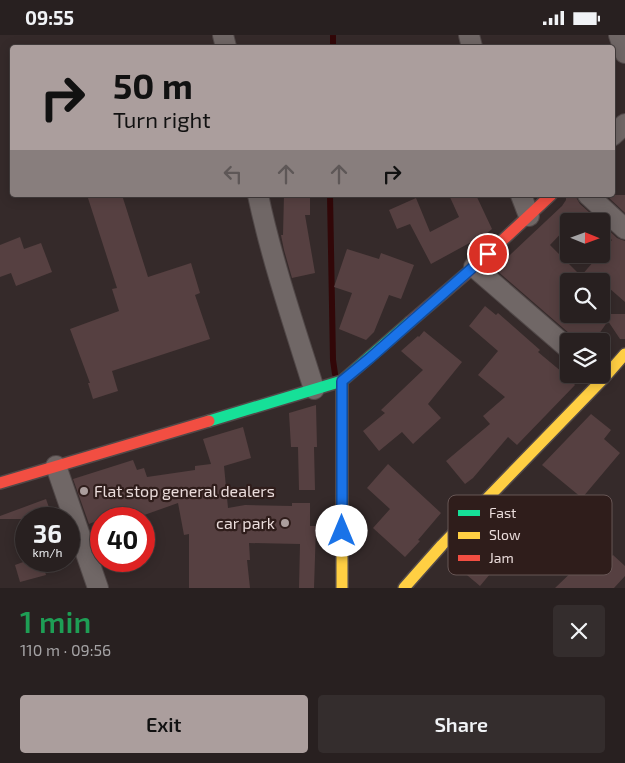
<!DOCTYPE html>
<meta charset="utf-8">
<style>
body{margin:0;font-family:"Exo 2",sans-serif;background:#342d2d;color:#f1f3f6;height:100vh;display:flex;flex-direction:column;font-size:19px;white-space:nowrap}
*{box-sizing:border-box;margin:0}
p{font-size:16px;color:#a5a3a5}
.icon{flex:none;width:28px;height:28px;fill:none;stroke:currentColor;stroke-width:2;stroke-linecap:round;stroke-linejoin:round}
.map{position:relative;height:553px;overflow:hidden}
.drawer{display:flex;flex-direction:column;background:#282020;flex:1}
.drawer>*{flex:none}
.hud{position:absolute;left:10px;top:10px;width:605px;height:152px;border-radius:5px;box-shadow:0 2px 12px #0003,0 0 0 1px #443e3e;background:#ab9e9d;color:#111;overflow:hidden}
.needle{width:32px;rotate:91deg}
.fabs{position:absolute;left:560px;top:178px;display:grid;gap:10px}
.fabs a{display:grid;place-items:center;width:50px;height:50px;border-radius:5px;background:#282020;box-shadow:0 2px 12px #0003,0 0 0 1px #443e3e;font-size:25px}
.speed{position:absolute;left:15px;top:472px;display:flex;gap:10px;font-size:25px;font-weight:700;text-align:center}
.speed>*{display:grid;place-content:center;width:65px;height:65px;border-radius:50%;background:#282020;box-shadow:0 2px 12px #0003,0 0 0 1px #443e3e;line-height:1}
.speed small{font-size:12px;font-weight:400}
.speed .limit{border:8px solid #d22;background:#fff;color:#111}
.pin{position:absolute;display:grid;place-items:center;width:42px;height:42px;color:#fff;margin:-21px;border:2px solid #fff;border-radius:50%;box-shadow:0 1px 5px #0007}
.me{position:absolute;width:55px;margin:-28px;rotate:0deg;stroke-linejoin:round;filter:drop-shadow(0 0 4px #0008)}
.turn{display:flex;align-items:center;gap:18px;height:105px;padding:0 20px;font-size:22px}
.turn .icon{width:65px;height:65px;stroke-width:2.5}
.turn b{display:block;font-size:35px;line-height:42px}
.lanes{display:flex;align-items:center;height:48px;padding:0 20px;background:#0003;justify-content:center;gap:25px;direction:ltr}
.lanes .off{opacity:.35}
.round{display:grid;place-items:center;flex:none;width:52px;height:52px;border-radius:5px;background:#342d2d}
.overview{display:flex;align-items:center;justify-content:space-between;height:85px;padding:0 20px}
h1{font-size:30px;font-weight:600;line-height:38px;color:#1e9e55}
.primary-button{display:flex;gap:10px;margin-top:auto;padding:10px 20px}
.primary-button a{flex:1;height:58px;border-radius:5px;background:#ab9e9d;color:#111;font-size:20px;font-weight:600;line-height:58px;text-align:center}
.primary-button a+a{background:#342d2d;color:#f1f3f6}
.status{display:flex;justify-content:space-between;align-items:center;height:35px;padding:0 25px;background:#282020;direction:ltr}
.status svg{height:14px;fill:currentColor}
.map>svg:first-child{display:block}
</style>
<div class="status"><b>09:55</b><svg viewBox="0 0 49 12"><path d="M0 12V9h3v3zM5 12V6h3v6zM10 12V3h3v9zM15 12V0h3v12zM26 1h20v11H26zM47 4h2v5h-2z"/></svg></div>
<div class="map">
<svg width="625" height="553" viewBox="0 0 625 553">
<rect width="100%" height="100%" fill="#352a2a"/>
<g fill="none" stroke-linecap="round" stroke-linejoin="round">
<!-- stream -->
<g stroke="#320708" stroke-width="6">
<path d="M333 12V0"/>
<path d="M330 160 333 325 335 339"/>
</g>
</g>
<!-- building -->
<g fill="#564041">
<path d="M87 160H122L148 242 191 228 200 258 195 260 210 304 112 336 118 356 93 364 88 348H90L70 294 119 276 112 254 117 253Z"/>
<path d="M284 160H310V180H305L315 238 292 243 284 215 281 200H283Z"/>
<path d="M449 160H476L492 194 486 199 431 229 410 189 397 194 389 175 416 163 430 197 459 182Z"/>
<path d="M566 160H576L577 164 580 169 599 186H569V190L550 210 581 241 600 219H601V217L612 205 601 196V188L617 203 622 205 625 206V267L601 246H569V279H625V304H620L608 286 594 306H580L570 299 495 234 562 171 566 165Z"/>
<path d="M606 160H625V178Z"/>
<path d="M20 202 24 214 41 208 52 237 16 251 11 238 0 242V210Z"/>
<path d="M347 214 379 224 381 218 414 230 401 264 389 260 374 297 366 305 339 294 352 258 334 252Z"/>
<path d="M485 271 496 280 498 278 540 315 538 317 568 342 575 350 517 410 508 402 473 443 465 449 446 426 490 389 483 381 505 362 478 340 498 316 469 291Z"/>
<path d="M424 296 462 327 428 369 441 383 413 409 402 397 379 416 363 396 385 378 381 375 423 335 401 316 418 301 419 302Z"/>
<path d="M316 370 317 412H314L315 455H299L298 412H291L289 378Z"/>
<path d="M591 379 611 395 604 404 620 418 582 463 542 430Z"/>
<path d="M243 392 251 423 224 431 228 473 245 470 292 471V468H310V491H316L314 553H299L300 509 249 508 250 525H247L250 553H189V499L184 500 178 468 133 484H101L89 489 73 444 133 425 137 435 144 433 147 442 195 435V431L211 429 203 404Z"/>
<path d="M388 429 441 478 418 505 420 506 405 522 373 493 390 474 367 453Z"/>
<path d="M572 462 597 491 582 503 606 527 613 520 625 531V541L614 553H555L580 529 556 499 560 496 548 481Z"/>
<path d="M46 464 53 484H0V481Z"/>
<path d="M495 493 515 509 480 551 449 525 464 509 474 517Z"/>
<path d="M26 526H42L46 540 20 547 15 530Z"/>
</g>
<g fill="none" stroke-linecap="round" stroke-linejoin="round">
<defs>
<g id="street">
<path d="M223 0 226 12"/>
<path d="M469 0 472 12"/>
<path d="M619 0 625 18"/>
<path d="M612 101 625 89"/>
<path d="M258 160C272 226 294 290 314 354"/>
<path d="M521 160 529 181"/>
<path d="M588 160 625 194"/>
<path d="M474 232 569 314"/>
<path d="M56 431 98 553"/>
</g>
<path id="fast" d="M209 386 342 346 410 287"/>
<g id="slow">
<path d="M342 346V553"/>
<path d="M404 553 442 510 603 344 625 319"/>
</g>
<g id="jam">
<path d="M410 287 474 232 551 160"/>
<path d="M0 448 209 386"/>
</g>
</defs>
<!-- street casing -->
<use href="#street" stroke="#514848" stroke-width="22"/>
<!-- fast casing -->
<use href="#fast" stroke="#514848" stroke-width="14"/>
<!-- slow casing -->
<use href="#slow" stroke="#514848" stroke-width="14"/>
<!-- jam casing -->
<use href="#jam" stroke="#514848" stroke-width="14"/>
<!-- street -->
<use href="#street" stroke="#706766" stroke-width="20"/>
<!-- fast -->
<use href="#fast" stroke="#16e098" stroke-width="11"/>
<!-- slow -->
<use href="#slow" stroke="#ffcf43" stroke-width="11"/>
<!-- jam -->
<use href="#jam" stroke="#f24e42" stroke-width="11"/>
</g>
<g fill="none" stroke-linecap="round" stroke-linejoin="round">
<defs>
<path id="route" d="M342 496V346L370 323 488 219"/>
</defs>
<!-- route casing -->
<use href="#route" stroke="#114b97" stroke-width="12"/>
<!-- route -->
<use href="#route" stroke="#1a73e8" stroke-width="9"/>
</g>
<!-- markers -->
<g fill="#ab9e9d" stroke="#2f1d1b" stroke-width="2">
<circle cx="84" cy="456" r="5"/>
<circle cx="285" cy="488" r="5"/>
</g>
<g text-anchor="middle" stroke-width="4.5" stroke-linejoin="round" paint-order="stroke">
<!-- poi labels -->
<g font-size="16" fill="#eadcdb" stroke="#2f1d1b" text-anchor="start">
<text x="94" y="462">Flat stop general dealers</text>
<text x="275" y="494" text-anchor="end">car park</text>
</g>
</g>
<!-- legend -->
<rect x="448" y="460" width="164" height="80" rx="8" fill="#2f1d1b" stroke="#675655" stroke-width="1"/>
<rect x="458" y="475" width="22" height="6" fill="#16e098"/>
<rect x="458" y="497" width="22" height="7" fill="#ffcf43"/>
<rect x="458" y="520" width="22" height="6" fill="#f24e42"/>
<g font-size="14" fill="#eadcdb">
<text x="489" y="483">Fast</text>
<text x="489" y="505">Slow</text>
<text x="489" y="528">Jam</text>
</g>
</svg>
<div class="fabs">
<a><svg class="needle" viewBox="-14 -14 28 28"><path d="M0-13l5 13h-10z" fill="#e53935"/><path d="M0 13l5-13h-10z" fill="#a5a3a5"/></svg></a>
<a><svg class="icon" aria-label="search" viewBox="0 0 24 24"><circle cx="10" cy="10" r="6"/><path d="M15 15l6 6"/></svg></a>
<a><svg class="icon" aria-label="layers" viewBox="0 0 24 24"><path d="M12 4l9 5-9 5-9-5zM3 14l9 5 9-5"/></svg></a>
</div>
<div class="speed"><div>36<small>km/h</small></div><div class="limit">40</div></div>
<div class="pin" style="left:488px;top:219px;background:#d93025"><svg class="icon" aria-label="arrive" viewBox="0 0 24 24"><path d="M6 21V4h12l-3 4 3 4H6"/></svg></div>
<svg class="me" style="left:342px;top:496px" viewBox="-20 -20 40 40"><circle r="19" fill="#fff"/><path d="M0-13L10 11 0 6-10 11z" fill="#1a73e8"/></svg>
<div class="hud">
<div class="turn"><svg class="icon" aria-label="right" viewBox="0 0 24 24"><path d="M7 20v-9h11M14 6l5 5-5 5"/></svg><div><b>50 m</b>Turn right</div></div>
<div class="lanes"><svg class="icon off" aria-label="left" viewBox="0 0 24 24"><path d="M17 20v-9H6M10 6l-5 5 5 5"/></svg><svg class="icon off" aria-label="ahead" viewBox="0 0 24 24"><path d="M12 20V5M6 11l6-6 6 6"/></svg><svg class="icon off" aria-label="ahead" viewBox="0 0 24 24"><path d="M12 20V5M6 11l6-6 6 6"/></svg><svg class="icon" aria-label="right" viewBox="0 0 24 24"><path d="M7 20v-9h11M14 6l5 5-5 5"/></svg></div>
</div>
</div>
<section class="drawer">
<div class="overview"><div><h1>1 min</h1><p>110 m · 09:56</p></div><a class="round"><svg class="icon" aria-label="close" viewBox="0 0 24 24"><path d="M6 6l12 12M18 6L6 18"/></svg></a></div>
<div class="primary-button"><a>Exit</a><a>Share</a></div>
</section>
